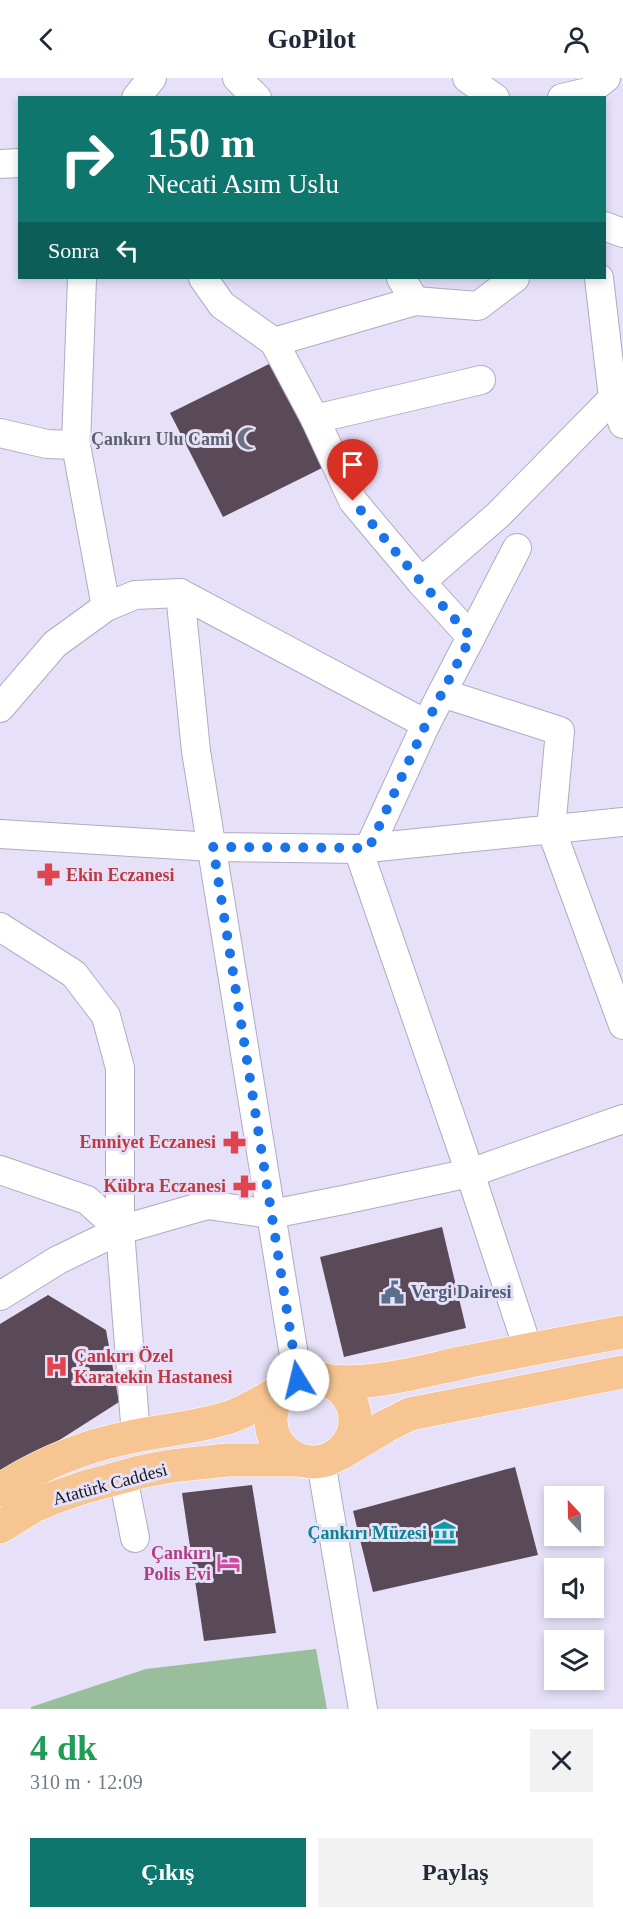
<!DOCTYPE html>
<html lang="tr">
<meta charset="utf-8">
<style>
body{margin:0;font-family:"Times New Roman",serif;background:#f2f2f3;color:#1f2937;height:100vh;display:flex;flex-direction:column;font-size:22px;white-space:nowrap}
*{box-sizing:border-box;margin:0}
p{font-size:20px;color:#747a83}
.icon{flex:none;width:33px;height:33px;fill:none;stroke:currentColor;stroke-width:2;stroke-linecap:round;stroke-linejoin:round}
.map{position:relative;height:1631px;overflow:hidden}
.drawer{display:flex;flex-direction:column;background:#fff;flex:1}
.drawer>*{flex:none}
.hud{position:absolute;left:18px;top:18px;width:588px;height:183px;border-radius:0px;box-shadow:0 3px 9px #0003;background:#0f766e;color:#fff;overflow:hidden}
.needle{width:39px;rotate:338deg}
.buttons{position:absolute;left:544px;top:1408px;display:grid;gap:12px}
.buttons a{display:grid;place-items:center;width:60px;height:60px;border-radius:0px;background:#fff;box-shadow:0 3px 9px #0003;font-size:30px}
.pin{position:absolute;display:grid;place-items:center;width:51px;height:51px;color:#fff;margin:-62px -26px;border-radius:50% 50% 50% 0;rotate:-45deg;box-shadow:0 0 6px #0007}
.pin .icon{rotate:45deg}
.me{position:absolute;width:66px;margin:-33px;rotate:351deg;stroke-linejoin:round;filter:drop-shadow(0 0 4px #0008)}
.turn{display:flex;align-items:center;gap:21px;height:126px;padding:0 30px;font-size:27px}
.turn .icon{width:78px;height:78px;stroke-width:2.5}
.turn b{display:block;font-size:42px;line-height:51px}
.then{display:flex;align-items:center;height:57px;padding:0 30px;background:#0003;gap:12px;font-size:22px}
.round{display:grid;place-items:center;flex:none;width:63px;height:63px;border-radius:0px;background:#f2f2f3}
.head{display:flex;align-items:center;justify-content:space-between;height:102px;padding:0 30px}
h1{font-size:36px;font-weight:700;line-height:45px;color:#1e9e55}
.button{display:flex;gap:12px;margin-top:auto;padding:12px 30px}
.button a{flex:1;height:69px;border-radius:0px;background:#0f766e;color:#fff;font-size:24px;font-weight:700;line-height:69px;text-align:center}
.button a+a{background:#f2f2f3;color:#1f2937}
header{display:flex;justify-content:space-between;align-items:center;height:78px;padding:0 30px;background:#fff;font-size:27px;font-weight:700}
.map>svg:first-child{display:block}
</style>
<header><svg class="icon" aria-label="back" viewBox="0 0 24 24"><path d="M15 5l-7 7 7 7"/></svg>GoPilot<svg class="icon" aria-label="person" viewBox="0 0 24 24"><circle cx="12" cy="8" r="4"/><path d="M4 21q1-7 8-7t8 7"/></svg></header>
<div class="map">
<svg width="623" height="1631" viewBox="0 0 623 1631">
<rect width="100%" height="100%" fill="#e6e1f8"/>
<!-- green -->
<path fill="#99be9c" d="M316 1571 327 1631H31V1629L146 1591Z"/>
<!-- building -->
<g fill="#5a4a58">
<path d="M273 284 326 388 223 439 170 335Z"/>
<path d="M442 1149 466 1250 344 1279 320 1179Z"/>
<path d="M48 1217 106 1252 119 1324 0 1400V1246Z"/>
<path d="M515 1389 538 1477 373 1514 353 1433Z"/>
<path d="M252 1407 276 1555 204 1563 182 1415Z"/>
</g>
<g fill="none" stroke-linecap="round" stroke-linejoin="round">
<defs>
<g id="minor">
<path d="M237 0 257 20"/>
<path d="M467 0 495 20"/>
<path d="M136 20 152 0"/>
<path d="M562 20 588 14 606 0"/>
<path d="M0 86 20 85"/>
<path d="M604 148 623 155"/>
<path d="M82 200 76 367 106 529"/>
<path d="M203 200 222 227 274 264 315 341 353 423 421 504"/>
<path d="M401 200 415 223"/>
<path d="M599 200 613 320 623 346"/>
<path d="M274 264 415 223 478 228 515 200"/>
<path d="M315 341 481 302"/>
<path d="M0 355 47 366 76 367"/>
<path d="M471 559 421 504 498 437 613 320"/>
<path d="M442 615 560 653 551 751 623 947"/>
<path d="M0 630 55 566 106 529 135 517 180 515"/>
<path d="M0 756 213 769 358 771 623 744"/>
<path d="M369 770 426 646 517 470"/>
<path d="M358 771 470 1095 528 1271"/>
<path d="M0 849 74 896 106 938 120 990V1152L87 1122 0 1092"/>
<path d="M120 1152 136 1358"/>
<path d="M0 1218 58 1182 120 1152 207 1127 272 1136 343 1122 470 1095 623 1041"/>
<path d="M298 1302 196 673 180 515 426 646"/>
<path d="M321 1384 363 1631"/>
<path d="M123 1399 135 1460"/>
</g>
<g id="major">
<circle cx="313" cy="1342" r="42"/>
<path d="M331 1303C374 1307 419 1294 461 1285 515 1274 569 1264 623 1254"/>
<path d="M341 1375 386 1348 410 1336 623 1294"/>
<path d="M0 1412C39 1387 81 1369 126 1360 161 1352 196 1350 230 1339 250 1332 268 1320 287 1309"/>
<path d="M0 1449 34 1428 53 1420 85 1409 140 1394 171 1388 227 1382H299"/>
</g>
</defs>
<!-- minor casing -->
<use href="#minor" stroke="#b0abc2" stroke-width="30"/>
<!-- major casing -->
<use href="#major" stroke="#fff" stroke-width="34"/>
<!-- minor -->
<use href="#minor" stroke="#fff" stroke-width="28"/>
<!-- major -->
<use href="#major" stroke="#f7c592" stroke-width="33"/>
</g>
<g fill="none" stroke-linecap="round" stroke-linejoin="round">
<!-- route -->
<path stroke="#1a73e8" stroke-width="10" stroke-dasharray="0 18" d="M298 1302 213 769 369 770 426 646 471 559 421 504 353 423"/>
</g>
<!-- icons -->
<defs>
<symbol id="mosque-bare" viewBox="-9 -9 18 18"><path d="M3.5-4.9A6 6 0 1 0 3.5 4.9A5 5 0 1 1 3.5-4.9Z" fill="#6b7280" stroke="#e6e1f8" stroke-width="2.5" paint-order="stroke"/></symbol>
<symbol id="pharmacy-bare" viewBox="-9 -9 18 18"><path d="M-2-6h4v4h4v4h-4v4h-4v-4h-4v-4h4Z" fill="#e0444e" stroke="#e6e1f8" stroke-width="2.5" paint-order="stroke"/></symbol>
<symbol id="civic-bare" viewBox="-9 -9 18 18"><path d="M-.6-6.5H3V-4.5H.6V-3L4-1V1h2V6H-6V1h2V-1L-.6-3ZM-1.2 2.5V6h2.4V2.5Z" fill="#5c6f8a" stroke="#e6e1f8" stroke-width="2.5" paint-order="stroke"/></symbol>
<symbol id="hospital-bare" viewBox="-9 -9 18 18"><path d="M-5-5h3v3.5h4V-5h3V5h-3V1.5h-4V5h-3Z" fill="#e0444e" stroke="#e6e1f8" stroke-width="2.5" paint-order="stroke"/></symbol>
<symbol id="museum-bare" viewBox="-9 -9 18 18"><path d="M0-6L6-3V-2H-6V-3ZM-5-1h2V3h-2ZM-1-1h2V3h-2ZM3-1h2V3H3ZM-6 4H6V6H-6Z" fill="#0f9aa8" stroke="#e6e1f8" stroke-width="2.5" paint-order="stroke"/></symbol>
<symbol id="hotel-bare" viewBox="-9 -9 18 18"><path d="M-6-4.5h1.5V1H6V5H4.5V3h-9V5H-6ZM-4 0a1.8 1.8 0 1 1 3.6 0ZM.5 0V-2.5h3Q6-2.5 6 0Z" fill="#d1479c" stroke="#e6e1f8" stroke-width="2.5" paint-order="stroke"/></symbol>
</defs>
<g fill-rule="evenodd">
<use href="#mosque-bare" x="232" y="344" width="33" height="33"/>
<use href="#pharmacy-bare" x="32" y="780" width="33" height="33"/>
<use href="#pharmacy-bare" x="218" y="1048" width="33" height="33"/>
<use href="#pharmacy-bare" x="228" y="1092" width="33" height="33"/>
<use href="#civic-bare" x="376" y="1198" width="33" height="33"/>
<use href="#hospital-bare" x="40" y="1272" width="33" height="33"/>
<use href="#museum-bare" x="428" y="1438" width="33" height="33"/>
<use href="#hotel-bare" x="212" y="1468" width="33" height="33"/>
</g>
<g text-anchor="middle" stroke-width="6" stroke-linejoin="round" paint-order="stroke">
<!-- worship labels -->
<g font-size="18" font-weight="bold" fill="#5b616d" stroke="#e6e1f8" text-anchor="end">
<text x="230" y="367">Çankırı Ulu Cami</text>
</g>
<!-- health labels -->
<g font-size="18" font-weight="bold" fill="#be3a42" stroke="#e6e1f8" text-anchor="start">
<text x="66" y="803">Ekin Eczanesi</text>
<text x="216" y="1070" text-anchor="end">Emniyet Eczanesi</text>
<text x="226" y="1114" text-anchor="end">Kübra Eczanesi</text>
<text x="74" y="1284">Çankırı Özel<tspan x="74" dy="21">Karatekin Hastanesi</tspan></text>
</g>
<!-- service labels -->
<g font-size="18" font-weight="bold" fill="#4e5e75" stroke="#e6e1f8" text-anchor="start">
<text x="411" y="1220">Vergi Dairesi</text>
</g>
<!-- street labels -->
<g font-size="18" fill="#18161e" stroke="#e6e1f8">
<text transform="translate(110 1406) rotate(-15)" y="6">Atatürk Caddesi</text>
</g>
<!-- culture labels -->
<g font-size="18" font-weight="bold" fill="#0d838f" stroke="#e6e1f8" text-anchor="end">
<text x="427" y="1461">Çankırı Müzesi</text>
</g>
<!-- hotel labels -->
<g font-size="18" font-weight="bold" fill="#b23c85" stroke="#e6e1f8" text-anchor="end">
<text x="211" y="1481">Çankırı<tspan x="211" dy="21">Polis Evi</tspan></text>
</g>
</g>
</svg>
<div class="buttons">
<a><svg class="needle" viewBox="-14 -14 28 28"><path d="M0-13l5 13h-10z" fill="#e53935"/><path d="M0 13l5-13h-10z" fill="#747a83"/></svg></a>
<a><svg class="icon" aria-label="sound" viewBox="0 0 24 24"><path d="M4 9h4l5-4v14l-5-4H4zM17 9q2 3 0 6"/></svg></a>
<a><svg class="icon" aria-label="layers" viewBox="0 0 24 24"><path d="M12 4l9 5-9 5-9-5zM3 14l9 5 9-5"/></svg></a>
</div>
<div class="pin" style="left:353px;top:423px;background:#d93025"><svg class="icon" aria-label="arrive" viewBox="0 0 24 24"><path d="M6 21V4h12l-3 4 3 4H6"/></svg></div>
<svg class="me" style="left:298px;top:1302px" viewBox="-20 -20 40 40"><circle r="19" fill="#fff"/><path d="M0-13L10 11 0 6-10 11z" fill="#1a73e8"/></svg>
<div class="hud">
<div class="turn"><svg class="icon" aria-label="right" viewBox="0 0 24 24"><path d="M7 20v-9h11M14 6l5 5-5 5"/></svg><div><b>150 m</b>Necati Asım Uslu</div></div>
<div class="then">Sonra<svg class="icon" aria-label="left" viewBox="0 0 24 24"><path d="M17 20v-9H6M10 6l-5 5 5 5"/></svg></div>
</div>
</div>
<section class="drawer">
<div class="head"><div><h1>4 dk</h1><p>310 m · 12:09</p></div><a class="round"><svg class="icon" aria-label="close" viewBox="0 0 24 24"><path d="M6 6l12 12M18 6L6 18"/></svg></a></div>
<div class="button"><a>Çıkış</a><a>Paylaş</a></div>
</section>
